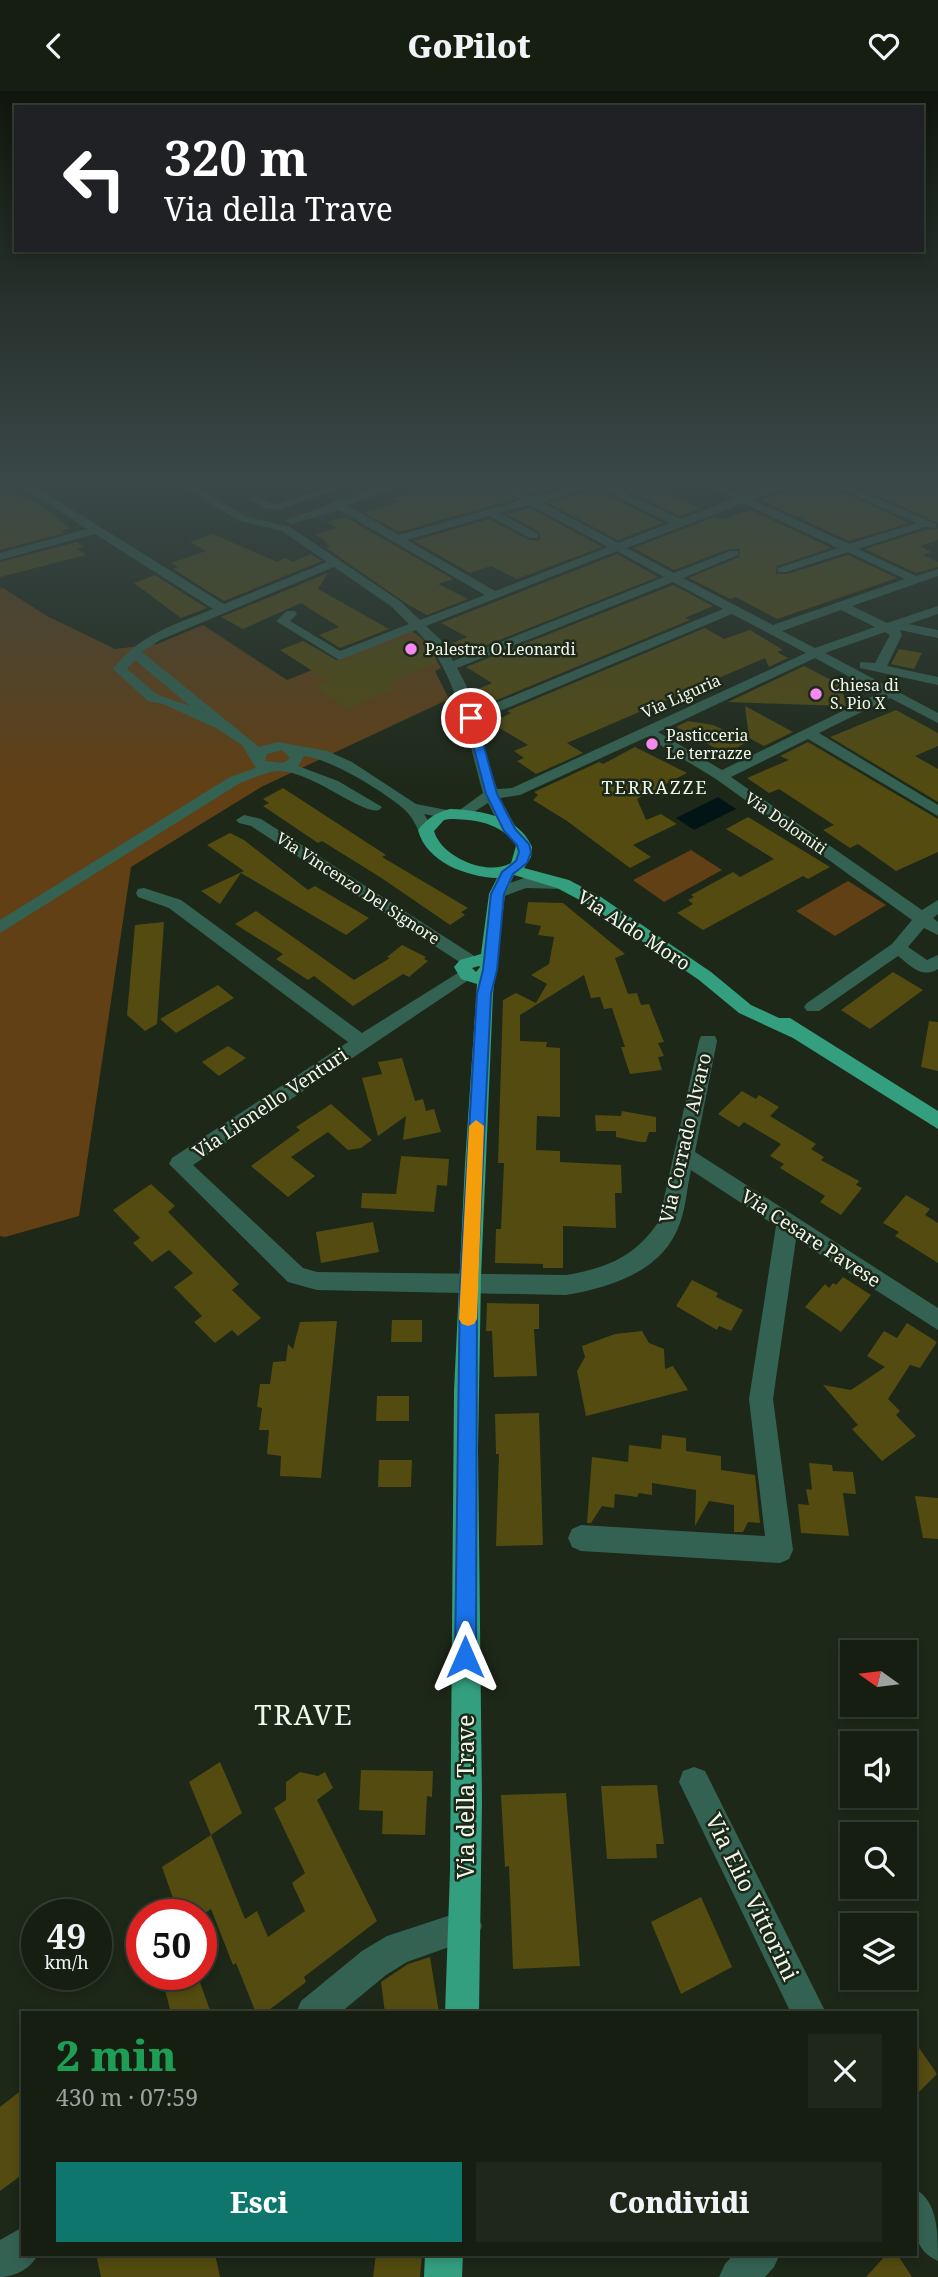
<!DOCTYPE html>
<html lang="it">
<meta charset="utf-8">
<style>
body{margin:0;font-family:"Noto Serif",serif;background:#1f271b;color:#f1f3f6;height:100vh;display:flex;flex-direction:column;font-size:26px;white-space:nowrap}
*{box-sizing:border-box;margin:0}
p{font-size:23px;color:#9ea29f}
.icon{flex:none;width:38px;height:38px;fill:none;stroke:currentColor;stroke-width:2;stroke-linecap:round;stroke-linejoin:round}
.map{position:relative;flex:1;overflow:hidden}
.side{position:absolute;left:21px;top:1920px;width:896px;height:245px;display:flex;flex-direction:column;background:#161e12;border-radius:0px;box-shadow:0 4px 10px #0003,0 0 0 2px #353c32}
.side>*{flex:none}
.top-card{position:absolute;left:14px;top:14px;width:910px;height:147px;border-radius:0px;box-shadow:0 4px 10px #0003,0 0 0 2px #353c32;background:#202124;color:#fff;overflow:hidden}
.needle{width:46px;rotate:284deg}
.tools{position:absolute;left:840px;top:1549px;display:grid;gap:14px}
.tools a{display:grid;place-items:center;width:77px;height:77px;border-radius:0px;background:#161e12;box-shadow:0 4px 10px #0003,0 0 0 2px #353c32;font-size:35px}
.speed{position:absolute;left:21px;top:1808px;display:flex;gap:14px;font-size:35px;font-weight:700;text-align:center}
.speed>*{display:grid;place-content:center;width:91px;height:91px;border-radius:50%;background:#161e12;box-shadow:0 4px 10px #0003,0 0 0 2px #353c32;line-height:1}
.speed small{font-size:18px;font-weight:400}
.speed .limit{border:10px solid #d22;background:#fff;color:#111}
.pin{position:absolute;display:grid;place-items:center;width:60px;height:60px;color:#fff;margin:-30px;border:4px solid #fff;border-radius:50%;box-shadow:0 2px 7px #0007}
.me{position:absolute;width:77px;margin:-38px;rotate:0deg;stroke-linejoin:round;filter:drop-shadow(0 0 5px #0008)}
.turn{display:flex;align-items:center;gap:24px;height:147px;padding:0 35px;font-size:32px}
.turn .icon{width:91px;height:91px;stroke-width:2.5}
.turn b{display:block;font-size:49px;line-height:60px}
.round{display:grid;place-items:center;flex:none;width:74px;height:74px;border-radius:0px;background:#1f271b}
.overview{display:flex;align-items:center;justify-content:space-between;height:119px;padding:0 35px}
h1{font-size:42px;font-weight:800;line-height:52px;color:#1e9e55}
.action{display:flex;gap:14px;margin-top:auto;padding:14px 35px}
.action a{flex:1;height:80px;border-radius:0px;background:#0f766e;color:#fff;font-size:28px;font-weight:800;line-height:80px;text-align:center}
.action a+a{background:#1f271b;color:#f1f3f6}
header{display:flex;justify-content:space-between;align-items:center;height:91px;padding:0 35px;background:#161e12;font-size:32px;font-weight:800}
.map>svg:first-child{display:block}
</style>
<header><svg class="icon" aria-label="back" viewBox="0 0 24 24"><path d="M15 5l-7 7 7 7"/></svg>GoPilot<svg class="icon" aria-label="heart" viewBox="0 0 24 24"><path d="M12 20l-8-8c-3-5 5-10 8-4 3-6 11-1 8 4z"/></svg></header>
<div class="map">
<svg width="938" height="2186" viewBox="0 0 938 2186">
<rect width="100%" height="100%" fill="#1d2818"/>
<!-- green -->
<g fill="#614015">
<path d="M3 497 47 525 115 558 157 553 203 534 287 589 410 540C425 545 434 564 441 577L435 580 449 608 263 695 131 776 79 1125 5 1146 0 1145V498Z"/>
<path d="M691 759 722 779 664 811 633 789Z"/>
<path d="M848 790 886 814 835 845 796 820Z"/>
</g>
<!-- water -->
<path fill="#021416" d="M718 706 736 718 694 739 676 727Z"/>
<!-- building -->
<g fill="#534b0f">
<path d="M0 391 22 407 27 406 45 418 70 437 61 440 64 442 0 459Z"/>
<path d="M411 391H488L515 408 399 441 363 421 399 411 392 407 423 399Z"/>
<path d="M510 391H575L533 403Z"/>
<path d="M611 391H646L648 403 660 399 699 418 680 425Z"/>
<path d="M722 391H763L768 394 745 402Z"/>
<path d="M811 391H820L909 432 849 450 761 409Z"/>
<path d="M869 391H894L919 405 930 399 917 391 938 395V432L856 395Z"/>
<path d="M595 398 663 432 618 449 548 412Z"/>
<path d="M530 417 602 456 517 488 491 475 470 482 414 450 489 428 529 449 538 450 541 447 539 441 507 423Z"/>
<path d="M751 419 831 457 777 475 776 483H787L848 464 897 487 777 528 736 506 730 508 689 487 739 466 740 458H729L674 479 633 457 715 426 722 429Z"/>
<path d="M345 426 453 488 438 493 468 508 427 524 407 513 326 457 330 455 326 453 328 452 315 443 337 437 326 431Z"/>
<path d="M938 438V449L920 455 931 461 923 464 938 471V476L916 482 865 458 925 439Z"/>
<path d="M213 443 277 471 285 467 293 471 311 463 322 470 224 510 173 478 178 476 171 472 206 460 190 451Z"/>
<path d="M77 451 84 456 77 458 86 464 0 486V471Z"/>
<path d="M617 463 658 486 454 567 448 554 467 546 441 532Z"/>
<path d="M328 482 318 498 389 538 340 557 319 544 339 536 301 512 243 538 221 526Z"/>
<path d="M155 484 207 517 181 527 134 492Z"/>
<path d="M673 494 713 515 685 527 690 529 492 611 473 600 492 592 466 576Z"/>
<path d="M705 537 724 548 750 539 783 559 777 561 788 567 769 576 765 567 567 652 583 662 536 683 517 670 524 667 514 660 528 654 491 632 511 622 507 620Z"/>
<path d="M404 547 431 562 437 572 388 592 396 597 348 618 314 596 328 590 280 559 303 550 340 571Z"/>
<path d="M899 558 922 562 914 578 891 573Z"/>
<path d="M804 575 841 594 846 615 728 611Z"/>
<path d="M745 615 793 641 764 655 749 647Z"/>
<path d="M896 619 938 642V655L915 665 938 678V711L830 646Z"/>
<path d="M688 630 713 634 749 650 726 663 676 636Z"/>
<path d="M808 651 938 728V761L896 780 858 753 850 757 823 739 834 734 779 698 769 702 747 687 789 669 780 665Z"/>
<path d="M635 656 687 682 637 708 646 729 661 723 677 733 633 754 651 766 630 777 567 730 533 709 538 704 534 701 599 671 603 673Z"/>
<path d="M283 697 386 764 382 766 468 817 461 821 465 824 450 834 383 788 322 750 318 752 263 715 269 712 263 708Z"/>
<path d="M748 726 830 776 808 788 803 785 703 839 677 822 693 813 688 809 694 806 691 804 733 781 740 786 774 768 726 738Z"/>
<path d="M230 742 244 749 308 799 315 795 369 827 346 844 241 782 220 813 201 800 244 780 207 754Z"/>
<path d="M528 811 563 812 625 863 615 867 628 903 637 902 641 914 649 913 664 951 658 952 664 965 658 966 662 979 630 983 621 956H625L612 917 604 918 600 906 591 907 584 884 520 924V950L547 951 546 956 560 957V1026L537 1025 536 1059 560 1060V1071L621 1074 622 1102H615L616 1137 563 1135V1177H543V1173L495 1172 496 1138H501L504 1072H498L503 909 516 902 536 912 547 893 531 884 549 873 554 846 538 844 541 835 525 832Z"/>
<path d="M256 820 354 889 390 867 387 866 402 854 426 866 424 868 428 870 409 886 403 883 353 915 314 885 308 889 276 868 283 863 235 833Z"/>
<path d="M164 831 157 933 145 940 127 924 135 834Z"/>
<path d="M893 881 923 899 870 938 841 919Z"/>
<path d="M218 894 234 907 176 942 160 928Z"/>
<path d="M929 930 938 931V980L921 976Z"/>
<path d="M228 955 246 967 219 985 202 971Z"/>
<path d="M402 967 415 1010 423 1008 426 1020 434 1018 441 1041 403 1049 406 1025 378 1045 362 987 382 983 378 971Z"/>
<path d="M742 1000 756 1008 759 1004 779 1016 770 1025 816 1053 811 1058 824 1066 821 1069 859 1090 856 1094 862 1097 841 1124 820 1111 825 1105 780 1077 784 1073 770 1065 781 1053 744 1031 739 1036 718 1023Z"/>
<path d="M331 1013 372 1049 361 1057 348 1059 328 1041 291 1066 315 1085 288 1106 251 1075 300 1039 296 1036Z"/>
<path d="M622 1020 656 1026V1041H649L646 1051H640L616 1046V1040H596L595 1024 621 1025Z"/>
<path d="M401 1065 449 1068 447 1095 437 1094 434 1121 361 1117 362 1102 396 1103Z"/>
<path d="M151 1093 175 1115 168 1121 239 1193 232 1199 261 1227 238 1245 232 1239 215 1252 194 1231 202 1225 174 1196 193 1182 169 1159 152 1171 133 1152 140 1147 113 1119Z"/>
<path d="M906 1104 930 1118 925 1124 938 1132V1172L895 1145 899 1141 883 1132Z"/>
<path d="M373 1131 379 1161 321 1172 316 1141Z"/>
<path d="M843 1186 871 1204 841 1241 805 1216 825 1193 829 1197 833 1192 836 1194Z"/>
<path d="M692 1189 718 1202 716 1206 743 1219 731 1240 719 1235 717 1239 676 1215Z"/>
<path d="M487 1212 539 1213V1238H534L537 1285 494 1286 492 1240H486Z"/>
<path d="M392 1229H422V1251H391Z"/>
<path d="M337 1230 321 1387 280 1385 281 1365 267 1363 269 1339H259L262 1317 257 1316 260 1293H270L273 1271 286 1270 288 1253 293 1258 300 1231Z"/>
<path d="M907 1232 937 1251 920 1277 910 1274 888 1308 900 1320 896 1324 916 1345 882 1370 852 1338 858 1334 823 1294 851 1299 885 1276 867 1265 884 1240 897 1247Z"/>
<path d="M642 1240 649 1252 664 1258 665 1278 673 1275 688 1299 586 1325 577 1280 585 1266 582 1255 615 1243Z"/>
<path d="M377 1305H409V1330H376Z"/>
<path d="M539 1322 543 1454 496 1455 499 1363H496L495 1323Z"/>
<path d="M662 1344 686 1347V1360L721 1365V1379L755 1384 760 1432 748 1431 743 1441H734V1414L709 1410 695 1435 696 1399 652 1392V1404L639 1402 637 1406 615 1403 614 1417 602 1415 591 1432H587L592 1366 628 1371 629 1354 661 1358Z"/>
<path d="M379 1369H412L411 1396H378Z"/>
<path d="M809 1372 832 1374 833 1380 853 1381 856 1403 843 1402 849 1445 801 1442 798 1413 809 1414 806 1398 812 1399Z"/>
<path d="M915 1405 938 1407V1448L923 1447Z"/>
<path d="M220 1671 242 1722 211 1744 189 1691Z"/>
<path d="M361 1679 433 1680 432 1706 427 1705 425 1744 382 1743 383 1720 359 1719Z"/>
<path d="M300 1681 318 1685 325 1681 333 1697 317 1709 377 1830 304 1886 306 1891 265 1922H256L236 1872 233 1874 211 1818 202 1824H149L173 1807 162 1776 211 1744 245 1828 257 1820 268 1846 305 1820 292 1792 305 1782 274 1717 286 1709V1691Z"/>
<path d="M657 1694 664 1753H656L657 1767 607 1768 601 1695Z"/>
<path d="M566 1702 580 1875 513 1878 509 1775 505 1776 501 1704Z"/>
<path d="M701 1806 732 1876 681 1903 651 1831Z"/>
<path d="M430 1866 439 1922H385L381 1891 408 1873Z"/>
<path d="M170 1883H197L211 1922H171L162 1887Z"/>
<path d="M915 1951 937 1983 915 2005Z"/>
<path d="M23 1998V2083L0 2100V2016Z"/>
<path d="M96 2163H215L220 2186H101Z"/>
<path d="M376 2163H422L420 2186H373Z"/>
<path d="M887 2163H897L912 2186H866Z"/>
</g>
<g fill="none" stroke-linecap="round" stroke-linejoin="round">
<!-- minor -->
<g fill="#346252" fill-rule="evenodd">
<path d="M15 391H28L224 513 327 471 282 440 237 429 176 391H189L245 425 290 436 400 510 420 529 485 504 339 419 291 433 286 430 287 428C324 418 373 391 409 391L348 415 399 444 522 409 491 391H504L533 406 586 391H604L680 428 734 408 701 391H715L744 405 785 391H801L753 409 849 453 916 432 826 391H840L936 433V437L925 436 858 458 916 485 938 478V485L852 515 887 532 938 515V523L909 533 938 539V547L900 539 902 544 887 575 938 586V594L860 577V571L875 572 890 544 885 541 825 562 938 622V632L890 607 819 642 938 714V725L808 648 731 686 922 819 938 809V823L933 827 938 831V844L924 837 908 856 927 869 938 864V878C921 888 911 875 898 865L819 920H807L804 916 807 912 892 853 912 829 716 688 647 646 520 704 500 707 518 740 510 745 502 740 488 712 463 728 457 725 450 728 424 723 434 739 426 744 420 742C416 735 412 725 405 719 385 701 331 668 304 665L298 675 338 690 382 716 379 719C361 724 310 678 277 680 265 681 252 688 240 692L0 842V829L230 686 256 677 242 654 216 637 163 613 148 610 113 578C140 543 174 534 213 518L95 443 0 469V462L87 438ZM595 395 670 432 618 452 541 411ZM743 412 838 457 778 477V481H786L848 461 905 488 773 534 683 487 738 464V460H730L674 482 627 457ZM530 414 608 456 495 500 407 449 489 425 530 447H538V443L500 422ZM617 460 664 486 453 570 444 552 426 535ZM334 476 392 516 409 533 340 560 290 530 297 523 295 520H287L276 530 339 569 416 539C458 581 467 646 483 702L457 721 416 713 352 671 327 660 278 651 259 656 142 561 160 549ZM673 491 723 518 474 621 466 594 457 577ZM841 519 875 536 815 557 782 540ZM732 523 806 562 512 697 497 698 476 630ZM815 567 879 602 722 679 658 641ZM135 569 190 615 158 604 127 578ZM282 659 290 667 283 672 265 670 267 663Z"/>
<path d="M341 391H357L279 419 263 417 251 408 256 405 270 412 278 413Z"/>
<path d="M897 391H911L927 400 918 402Z"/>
<path d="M244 724 261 728 476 866 479 870 476 874H464L251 735 239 732 236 729Z"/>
<path d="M524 787 563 788 571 793 563 798 526 797 497 808 489 803 491 799Z"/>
<path d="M144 797 181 809 362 942 461 880H473L476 884 193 1074 303 1177 317 1181 566 1184C607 1177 635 1166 659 1130L699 950 701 945H715L717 950 695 1061 938 1217V1239L796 1148 773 1308 793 1459 789 1468 780 1472 581 1460 572 1456 568 1447 572 1438 581 1434 765 1445 749 1308 776 1135 691 1079C687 1096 686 1116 680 1132 663 1181 611 1196 566 1204L317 1199 288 1191 169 1073 172 1067 348 951 169 817 138 806 136 802 138 798Z"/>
<path d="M694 1676 705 1680 826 1922H791L679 1691 683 1680Z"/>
<path d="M466 1819 477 1824 482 1835 477 1846 407 1871 386 1884 340 1922H296L301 1910 362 1860 387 1845Z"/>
<path d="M915 2098C938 2110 938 2142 938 2170 908 2157 915 2126 915 2098Z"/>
<path d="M23 2136V2163H38C32 2177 15 2186 0 2186V2149Z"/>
<path d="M734 2163H780L774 2176 765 2186H719L725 2173Z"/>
</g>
<!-- major -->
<g fill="#339f7e" fill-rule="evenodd">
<path d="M450 718C480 719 519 725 532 756L531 766 524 777 569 789 601 806 711 881 751 914 779 927H790L938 1020V1038L793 947 739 922 699 889 589 814 557 797 514 784 505 803 493 903 481 1186 478 1357 482 1710 479 1922H445L450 1780 454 1300 465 1073 477 893 461 888 454 876 460 869 481 863 489 803 497 787C467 786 426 771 418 739 428 727 435 722 450 718ZM450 728C474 728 503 732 516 755L511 772C488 786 441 766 434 740L444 729ZM480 876 476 881 472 877 479 875Z"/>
<path d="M425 2163H463L462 2186H424Z"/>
</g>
</g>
<!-- sky -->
<linearGradient id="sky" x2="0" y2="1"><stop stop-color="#10160d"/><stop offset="0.56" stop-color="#3a4848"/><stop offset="1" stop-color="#3a4848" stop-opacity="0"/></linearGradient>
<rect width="938" height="697" fill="url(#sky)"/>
<!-- route -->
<path fill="#1a73e8" stroke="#114b97" stroke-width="2" d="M471 624 476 627 497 703 515 738 529 753 531 761 527 772 513 783 504 803 497 879 491 903 477 1193 476 1566 473 1574 465 1577 458 1574 455 1566 460 1193 477 903 483 879 491 803 502 781 516 770 519 761 517 754 504 740 486 703 466 627Z"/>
<!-- slow -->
<path fill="#f59e0b" d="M476 1029 484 1035 477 1228 474 1233 468 1235 462 1233 459 1228 469 1035Z"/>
<!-- markers -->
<g fill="#f589ef" stroke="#1d2818" stroke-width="2.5">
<circle cx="411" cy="558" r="7"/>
<circle cx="816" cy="603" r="7"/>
<circle cx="652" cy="653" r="7"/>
</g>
<g text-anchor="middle" stroke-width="5" stroke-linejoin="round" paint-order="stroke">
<!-- far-poi labels -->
<g font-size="16" fill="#f0f7ed" stroke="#1d2818" text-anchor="start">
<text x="425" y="564">Palestra O.Leonardi</text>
<text x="830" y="600">Chiesa di<tspan x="830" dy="18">S. Pio X</tspan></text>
<text x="666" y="650">Pasticceria<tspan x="666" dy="18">Le terrazze</tspan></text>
</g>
<!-- far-street labels -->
<g font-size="16" fill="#f0f7ed" stroke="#1d2818">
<text transform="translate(681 605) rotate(-24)" y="6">Via Liguria</text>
<text transform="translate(786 732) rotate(35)" y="6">Via Dolomiti</text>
<text transform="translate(358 797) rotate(33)" y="6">Via Vincenzo Del Signore</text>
</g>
<!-- far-neighbourhood labels -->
<g font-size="18" letter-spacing="2" fill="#f0f7ed" stroke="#1d2818">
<text x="655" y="703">TERRAZZE</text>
</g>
<!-- street labels -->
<g font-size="19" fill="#f0f7ed" stroke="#1d2818">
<text transform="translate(634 839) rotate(33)" y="7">Via Aldo Moro</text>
<text transform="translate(270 1012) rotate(-34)" y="7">Via Lionello Venturi</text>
<text transform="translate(685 1047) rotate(-77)" y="7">Via Corrado Alvaro</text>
<text transform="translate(811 1147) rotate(33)" y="7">Via Cesare Pavese</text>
</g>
<!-- near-street labels -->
<g font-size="23" fill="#f0f7ed" stroke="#1d2818">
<text transform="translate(466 1706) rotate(-90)" y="8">Via della Trave</text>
<text transform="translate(752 1806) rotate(64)" y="8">Via Elio Vittorini</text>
</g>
<!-- near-quarter labels -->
<g font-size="28" letter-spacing="2" fill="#f0f7ed" stroke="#1d2818">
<text x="304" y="1634">TRAVE</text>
</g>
</g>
</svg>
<div class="tools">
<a><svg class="needle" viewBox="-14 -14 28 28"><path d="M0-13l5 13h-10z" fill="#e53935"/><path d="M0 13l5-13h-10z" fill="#9ea29f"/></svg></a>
<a><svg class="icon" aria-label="sound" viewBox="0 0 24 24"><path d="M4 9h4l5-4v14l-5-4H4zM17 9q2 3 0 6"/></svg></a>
<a><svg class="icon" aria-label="search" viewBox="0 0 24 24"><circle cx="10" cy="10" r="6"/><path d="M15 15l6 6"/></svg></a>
<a><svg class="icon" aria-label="layers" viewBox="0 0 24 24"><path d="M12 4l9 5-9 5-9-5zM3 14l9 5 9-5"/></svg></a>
</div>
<div class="speed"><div>49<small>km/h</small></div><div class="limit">50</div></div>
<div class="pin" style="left:471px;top:627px;background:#d93025"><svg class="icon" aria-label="arrive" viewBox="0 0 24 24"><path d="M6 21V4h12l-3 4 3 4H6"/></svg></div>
<svg class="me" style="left:465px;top:1566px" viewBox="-20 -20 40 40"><path d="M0-17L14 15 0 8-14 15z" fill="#1a73e8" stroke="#fff" stroke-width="4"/></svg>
<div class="top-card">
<div class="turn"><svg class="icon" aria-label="left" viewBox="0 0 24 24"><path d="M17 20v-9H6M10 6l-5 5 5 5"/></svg><div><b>320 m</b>Via della Trave</div></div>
</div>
<section class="side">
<div class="overview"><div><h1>2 min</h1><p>430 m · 07:59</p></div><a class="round"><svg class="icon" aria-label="close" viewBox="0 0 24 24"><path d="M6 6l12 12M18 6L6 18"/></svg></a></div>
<div class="action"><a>Esci</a><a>Condividi</a></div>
</section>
</div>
